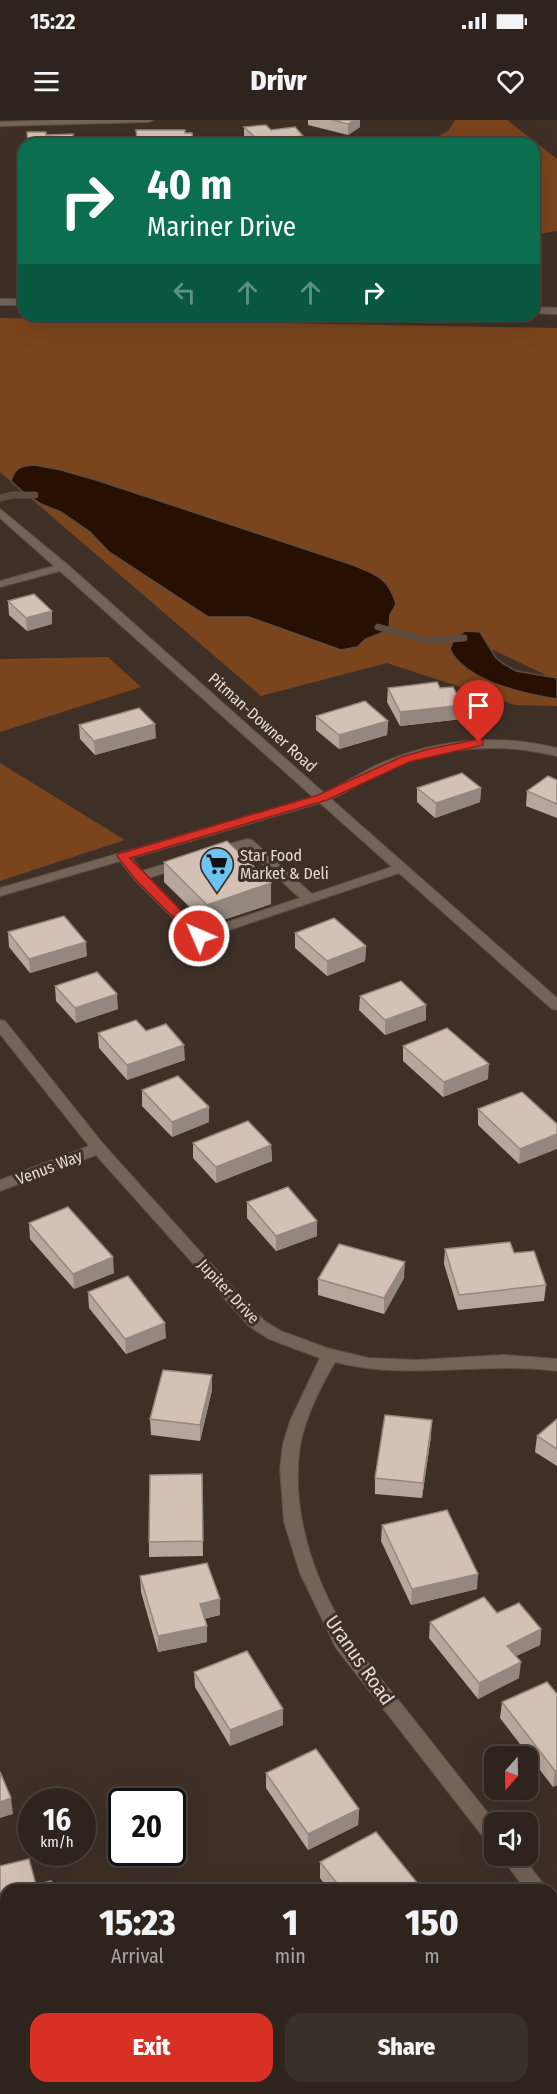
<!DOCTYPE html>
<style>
body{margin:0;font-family:"Fira Sans Condensed",sans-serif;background:#3a302a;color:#f1f3f6;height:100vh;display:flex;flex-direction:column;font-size:22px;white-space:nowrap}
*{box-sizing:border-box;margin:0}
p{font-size:20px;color:#a7a4a4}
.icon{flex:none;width:33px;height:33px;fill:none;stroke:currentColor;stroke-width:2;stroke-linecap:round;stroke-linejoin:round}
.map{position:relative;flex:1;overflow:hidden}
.details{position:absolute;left:0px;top:1764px;width:558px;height:210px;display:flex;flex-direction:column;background:#2e241d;border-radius:18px 18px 0 0;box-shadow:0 6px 24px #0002,0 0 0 2px #49413b}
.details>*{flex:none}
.guide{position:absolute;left:18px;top:18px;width:522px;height:183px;border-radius:18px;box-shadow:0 6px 24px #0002,0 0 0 2px #49413b;background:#0b6e4f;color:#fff;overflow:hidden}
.needle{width:39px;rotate:200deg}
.fabs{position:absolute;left:484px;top:1626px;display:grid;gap:12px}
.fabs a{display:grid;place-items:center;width:54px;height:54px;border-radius:12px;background:#2e241d;box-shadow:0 6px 24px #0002,0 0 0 2px #49413b;font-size:30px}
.speed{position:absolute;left:18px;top:1668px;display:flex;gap:12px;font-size:30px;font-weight:700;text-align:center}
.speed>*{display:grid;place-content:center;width:78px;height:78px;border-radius:50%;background:#2e241d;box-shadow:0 6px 24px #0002,0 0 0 2px #49413b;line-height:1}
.speed small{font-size:15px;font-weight:400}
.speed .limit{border:3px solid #111;border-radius:9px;background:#fff;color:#111}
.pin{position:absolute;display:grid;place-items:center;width:51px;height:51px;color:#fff;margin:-62px -26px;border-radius:50% 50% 50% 0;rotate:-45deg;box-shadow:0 0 6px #0007}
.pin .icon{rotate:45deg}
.me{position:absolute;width:66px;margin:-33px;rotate:315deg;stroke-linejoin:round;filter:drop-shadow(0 0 4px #0008)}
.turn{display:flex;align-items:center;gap:21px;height:126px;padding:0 30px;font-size:27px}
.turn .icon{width:78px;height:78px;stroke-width:2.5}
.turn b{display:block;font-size:42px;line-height:51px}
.lanes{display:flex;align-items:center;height:57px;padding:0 30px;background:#0003;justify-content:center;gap:30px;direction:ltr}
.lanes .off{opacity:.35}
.eta{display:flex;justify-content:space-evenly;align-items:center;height:102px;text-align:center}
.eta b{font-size:36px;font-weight:800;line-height:42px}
.cta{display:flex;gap:12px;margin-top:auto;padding:12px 30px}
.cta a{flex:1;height:69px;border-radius:18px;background:#d93025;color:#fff;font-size:24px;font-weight:800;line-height:69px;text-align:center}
.cta a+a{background:#3a302a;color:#f1f3f6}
.status{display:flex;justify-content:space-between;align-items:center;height:42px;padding:0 30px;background:#2e241d;direction:ltr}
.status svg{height:16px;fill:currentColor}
header{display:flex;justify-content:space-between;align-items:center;height:78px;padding:0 30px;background:#2e241d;font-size:27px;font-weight:800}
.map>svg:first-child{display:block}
</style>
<div class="status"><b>15:22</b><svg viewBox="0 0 49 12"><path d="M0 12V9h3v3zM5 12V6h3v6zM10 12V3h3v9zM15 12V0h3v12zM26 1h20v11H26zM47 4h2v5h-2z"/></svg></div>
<header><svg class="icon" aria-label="menu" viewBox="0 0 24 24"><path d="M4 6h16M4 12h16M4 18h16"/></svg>Drivr<svg class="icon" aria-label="heart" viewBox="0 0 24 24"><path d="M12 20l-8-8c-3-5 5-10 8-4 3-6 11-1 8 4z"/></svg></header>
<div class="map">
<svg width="557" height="1974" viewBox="0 0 557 1974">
<rect width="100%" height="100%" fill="#3e3027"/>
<!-- green -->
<g fill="#7a441c">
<path d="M455 0H507L557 39V111L534 115V24H425L449 10Z"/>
<path d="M0 198 557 208V557L552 558 460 514 464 547 557 575V586L515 585 387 543 261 576 0 352Z"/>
<path d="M108 537 141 567 0 612V539Z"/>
<path d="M0 643 125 720 0 761Z"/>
</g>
<!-- water -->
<g fill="#270f01" stroke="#5f4c40" stroke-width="1.5">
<path d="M35 345 61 350 96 360 353 445C376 455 388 457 396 484L390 495 389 510 366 519 357 527 341 530 249 497H208L109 432 90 412 61 392 41 384 23 372 11 361C15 347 21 346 35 345Z"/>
<path d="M465 511 480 512 496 538 504 544 516 551 557 558V579C524 574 465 561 450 529L454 519Z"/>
</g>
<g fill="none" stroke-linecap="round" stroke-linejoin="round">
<!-- stream -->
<g stroke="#5f4c40" stroke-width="7">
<path d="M0 378 12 375H35"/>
<path d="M378 507 427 521 464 518"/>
</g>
<defs>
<g id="minor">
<path d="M57 0H153L149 2 0 6V2Z"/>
<rect x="0" y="179" width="24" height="6"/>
<path d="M534 187 557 188V194L534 193Z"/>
<path d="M0 389 68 445 324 673C342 665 359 654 377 645 434 619 497 613 557 628V636C500 622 444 626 389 649 369 658 351 670 331 679L557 878V890L552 889 399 753 199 820 194 819 134 759 120 741 0 776V768L313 677 60 451 0 467V461L54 446 0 398ZM320 683 392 747 312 774 252 720 247 719 208 730 206 733 213 737 245 728 300 778 201 811 148 758 187 746 189 743 187 740 182 739 142 751 132 738Z"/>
<path d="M0 900 5 901 104 1025 251 1188 266 1202 281 1211 327 1228 368 1238 416 1240 504 1235 557 1239V1251C483 1241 408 1261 335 1242 320 1268 305 1297 300 1326 290 1391 314 1461 349 1516 366 1543 388 1567 408 1592 437 1629 466 1666 495 1702V1725L488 1723 336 1528 300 1453 284 1402 280 1349 283 1324 290 1301 320 1238 269 1219 249 1206 96 1035 0 1071V1060L89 1026 0 914Z"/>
<path d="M500 1736H522L548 1770H526Z"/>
<path d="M552 1780 557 1782V1804L552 1802Z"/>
</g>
</defs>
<!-- minor casing -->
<use href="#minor" stroke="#5a4e46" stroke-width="2"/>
<!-- minor -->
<use href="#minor" fill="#746359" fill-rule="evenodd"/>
</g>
<!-- wall -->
<g fill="#b6a69d">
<path d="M308 0H360V7L348 15 308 5Z"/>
<path d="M244 7 271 10 303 16V24H251L244 18Z"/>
<path d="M136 10 192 13 193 24H137Z"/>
<path d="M8 481 52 491V504L27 511 9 495Z"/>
<path d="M388 568H440L462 599 400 606 387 582Z"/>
<path d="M316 596 388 601 387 615 339 629 316 610Z"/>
<path d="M79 605 156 618 95 635 80 619Z"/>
<path d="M557 660V698L526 686 527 671Z"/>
<path d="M417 668H481L480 682 435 698 417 682Z"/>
<path d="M164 742 271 763V784L208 805 164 762Z"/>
<path d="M8 812 87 836 30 853 9 827Z"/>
<path d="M295 813 366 826 365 841 327 856 295 828Z"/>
<path d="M55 866 118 889 76 903 56 881Z"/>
<path d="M360 876 426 885V900L385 915 359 890Z"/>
<path d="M146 911 185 940 127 960 99 928 98 913Z"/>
<path d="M403 926 488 959 443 977 403 941Z"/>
<path d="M142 970 209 987V1002L172 1017 142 986Z"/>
<path d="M478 989 557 1004 519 1044 478 1005Z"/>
<path d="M193 1023 271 1025 272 1041 216 1063 193 1038Z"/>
<path d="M247 1082 317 1116 276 1131 247 1098Z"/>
<path d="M29 1103 114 1153 74 1169 30 1119Z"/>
<path d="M445 1129 514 1133 546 1165 544 1181 458 1190 444 1144Z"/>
<path d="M404 1158 384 1194 318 1175V1159Z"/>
<path d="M88 1172 166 1218 126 1234 89 1188Z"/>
<path d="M212 1270 200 1321 151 1315 150 1299Z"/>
<path d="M557 1299V1346L535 1332 537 1316Z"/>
<path d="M431 1316 422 1378 375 1374V1358Z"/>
<path d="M202 1354 203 1436 149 1437V1422Z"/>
<path d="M382 1405 477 1469 411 1485 381 1421Z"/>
<path d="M140 1456 220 1495 204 1499 207 1522 158 1532 141 1472Z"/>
<path d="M497 1493 541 1509 540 1525 516 1536 519 1558 478 1579 429 1518 430 1502Z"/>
<path d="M194 1552 283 1589V1605L230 1626 195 1567Z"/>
<path d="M557 1574V1665L553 1667 500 1598 502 1582Z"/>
<path d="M266 1653 359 1689 358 1705 308 1730 266 1668Z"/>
<path d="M320 1742 423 1770 327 1767 320 1758Z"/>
<path d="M6 1865V1951L0 1952V1866Z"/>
<path d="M462 1968H552L557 1974H464L462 1972Z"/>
</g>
<!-- shaded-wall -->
<g fill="#94877f">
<path d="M352 0H360V7L348 15V4Z"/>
<path d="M303 16V24H259V21Z"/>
<path d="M52 491V504L27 511 26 498Z"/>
<path d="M463 585 462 599 400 606V592Z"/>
<path d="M388 601 387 615 339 629V615Z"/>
<path d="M155 604 156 618 95 635 94 621Z"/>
<path d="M481 668 480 682 435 698 436 683Z"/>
<path d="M271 763V784L208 805 207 785Z"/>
<path d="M86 822 87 836 30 853 29 839Z"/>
<path d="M366 826 365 841 327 856V841Z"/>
<path d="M117 874 118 889 76 903 75 888Z"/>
<path d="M426 885V900L385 915V900Z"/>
<path d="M184 925 185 940 127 960V945Z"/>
<path d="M489 944 488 959 443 977 444 962Z"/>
<path d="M209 987V1002L172 1017V1002Z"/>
<path d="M557 1014V1029L519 1044 520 1029Z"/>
<path d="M271 1025 272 1041 216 1063V1047Z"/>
<path d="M317 1101V1116L276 1131V1116Z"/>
<path d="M113 1137 114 1153 74 1169 73 1154Z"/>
<path d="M405 1142 404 1158 384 1194V1178Z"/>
<path d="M165 1203 166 1218 126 1234 125 1219Z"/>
<path d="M212 1255V1270L200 1321V1305Z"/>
<path d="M432 1300 431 1316 422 1378 423 1363Z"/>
<path d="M478 1454 477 1469 411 1485 412 1469Z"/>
<path d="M220 1479V1495L200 1499V1484Z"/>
<path d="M207 1506V1522L158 1532V1516Z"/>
<path d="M541 1509 540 1525 505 1541 507 1526Z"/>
<path d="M521 1542 519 1558 478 1579 479 1563Z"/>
<path d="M283 1589V1605L230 1626V1610Z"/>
<path d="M557 1650V1665L553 1667 555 1651Z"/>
<path d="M11 1678 13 1694 0 1698V1682Z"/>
<path d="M359 1689 358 1705 308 1730V1714Z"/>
<path d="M6 1823V1839L0 1841V1825Z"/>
<path d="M557 1969V1974H548Z"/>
</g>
<!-- building -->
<g fill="#d4c1b6" stroke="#94877f" stroke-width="1.5">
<path d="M332 0H354L348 4Z"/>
<path d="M266 5 271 10 295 7 303 16 259 21 244 7Z"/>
<path d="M136 10H185V13H192L193 22H171V24H157L156 20 137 18Z"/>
<path d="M27 12H46V15L73 14V23L28 24Z"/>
<path d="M34 474 52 491 26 498 8 481Z"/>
<path d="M437 562 440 568 453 567 463 585 400 592 388 568Z"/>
<path d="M365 581 388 601 339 615 316 596Z"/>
<path d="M139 588 155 604 94 621 79 605Z"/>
<path d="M462 653 481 668 436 683 417 668Z"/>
<path d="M548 656 557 660V684L527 671Z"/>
<path d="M227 721 271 763 207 785 164 742Z"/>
<path d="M64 796 86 822 29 839 8 812Z"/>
<path d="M334 798 366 826 327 841 295 813Z"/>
<path d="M97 852 117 874 75 888 55 866Z"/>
<path d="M401 861 426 885 385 900 360 876Z"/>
<path d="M136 900 146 911 166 904 184 925 127 945 98 913Z"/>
<path d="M447 908 489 944 444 962 403 926Z"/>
<path d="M178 956 209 987 172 1002 142 970Z"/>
<path d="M522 972 557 1004V1014L520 1029 478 989Z"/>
<path d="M248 1001 271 1025 216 1047 193 1023Z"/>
<path d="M288 1067 317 1101 276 1116 247 1082Z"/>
<path d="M68 1087 113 1137 73 1154 29 1103Z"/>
<path d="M510 1122 514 1133 534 1131 546 1165 459 1175 445 1129Z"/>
<path d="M339 1124 405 1142 384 1178 318 1159Z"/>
<path d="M128 1156 165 1203 125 1219 88 1172Z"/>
<path d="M163 1250 212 1255 200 1305 150 1299Z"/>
<path d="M385 1295 432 1300 423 1363 375 1358Z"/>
<path d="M557 1299V1329L537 1316Z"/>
<path d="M202 1354 203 1421 149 1422 150 1355Z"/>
<path d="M447 1390 478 1454 412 1469 382 1405Z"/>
<path d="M207 1443 220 1479 200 1484 207 1506 158 1516 140 1456Z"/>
<path d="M484 1477 497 1493 519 1483 541 1509 507 1526 521 1542 479 1563 430 1502Z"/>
<path d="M247 1531 283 1589 230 1610 194 1552Z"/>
<path d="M547 1562 557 1574V1650L555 1651 502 1582Z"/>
<path d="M316 1629 359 1689 308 1714 266 1653Z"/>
<path d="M0 1652 11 1678 0 1682Z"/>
<path d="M376 1712 423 1770H321L336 1762 320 1742Z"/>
<path d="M29 1739 36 1765 51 1761 54 1770H6V1823L0 1825V1746Z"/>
<path d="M6 1865V1935L0 1936V1866Z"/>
<path d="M552 1947 557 1954V1969L548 1974H476L472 1968H552Z"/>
</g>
<!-- route -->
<path fill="#d93025" stroke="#8d1f18" stroke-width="1.5" d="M479 619 483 620V625L409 642 327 680 130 738 204 814 205 816 204 819H195L135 759 117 736 118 734 318 675 401 637 429 629Z"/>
<!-- icons -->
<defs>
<symbol id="supermarket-pin" viewBox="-11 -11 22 30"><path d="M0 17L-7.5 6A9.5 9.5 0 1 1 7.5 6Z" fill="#6bc3f2" stroke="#3e3027"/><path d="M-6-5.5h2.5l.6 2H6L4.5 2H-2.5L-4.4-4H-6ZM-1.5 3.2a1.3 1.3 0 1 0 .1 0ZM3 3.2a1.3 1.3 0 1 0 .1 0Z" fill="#111"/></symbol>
</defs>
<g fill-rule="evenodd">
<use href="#supermarket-pin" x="198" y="725" width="38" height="52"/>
</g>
<g text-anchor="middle" stroke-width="6" stroke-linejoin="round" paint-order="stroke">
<!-- street labels -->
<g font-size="16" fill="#e3d9d4" stroke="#3e3027">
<text transform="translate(263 602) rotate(42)" y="6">Pitman-Downer Road</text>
<text transform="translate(49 1047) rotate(-21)" y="6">Venus Way</text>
<text transform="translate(229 1171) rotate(47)" y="6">Jupiter Drive</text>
</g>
<!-- poi labels -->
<g font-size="16" fill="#e3d9d4" stroke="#3e3027" text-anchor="start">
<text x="240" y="741">Star Food<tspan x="240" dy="18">Market &amp; Deli</tspan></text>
</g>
<!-- near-street labels -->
<g font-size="20" fill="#e3d9d4" stroke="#3e3027">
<text transform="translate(360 1540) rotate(55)" y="7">Uranus Road</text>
</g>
</g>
</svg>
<div class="fabs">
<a><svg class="needle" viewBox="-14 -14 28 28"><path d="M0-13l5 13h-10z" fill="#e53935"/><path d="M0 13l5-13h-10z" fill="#a7a4a4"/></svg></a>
<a><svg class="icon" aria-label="sound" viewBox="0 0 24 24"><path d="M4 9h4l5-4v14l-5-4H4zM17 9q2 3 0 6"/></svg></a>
</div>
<div class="speed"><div>16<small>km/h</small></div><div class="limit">20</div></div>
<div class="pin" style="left:479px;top:622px;background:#d93025"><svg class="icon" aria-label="arrive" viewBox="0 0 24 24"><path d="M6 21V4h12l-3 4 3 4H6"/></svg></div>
<svg class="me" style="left:199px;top:816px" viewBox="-20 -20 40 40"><circle r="17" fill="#d93025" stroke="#fff" stroke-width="3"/><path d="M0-11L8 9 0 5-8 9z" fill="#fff"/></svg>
<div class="guide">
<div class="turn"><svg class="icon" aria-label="right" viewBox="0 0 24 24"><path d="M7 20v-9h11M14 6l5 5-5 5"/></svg><div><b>40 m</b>Mariner Drive</div></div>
<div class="lanes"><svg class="icon off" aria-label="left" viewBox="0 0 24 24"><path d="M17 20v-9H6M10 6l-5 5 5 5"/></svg><svg class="icon off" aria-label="ahead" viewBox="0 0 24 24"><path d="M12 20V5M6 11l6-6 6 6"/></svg><svg class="icon off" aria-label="ahead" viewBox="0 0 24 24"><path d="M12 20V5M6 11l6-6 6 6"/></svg><svg class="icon" aria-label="right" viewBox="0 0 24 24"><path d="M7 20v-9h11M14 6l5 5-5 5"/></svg></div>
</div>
<section class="details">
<div class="eta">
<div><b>15:23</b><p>Arrival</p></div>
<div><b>1</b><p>min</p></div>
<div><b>150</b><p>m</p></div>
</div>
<div class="cta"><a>Exit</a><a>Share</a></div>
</section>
</div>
